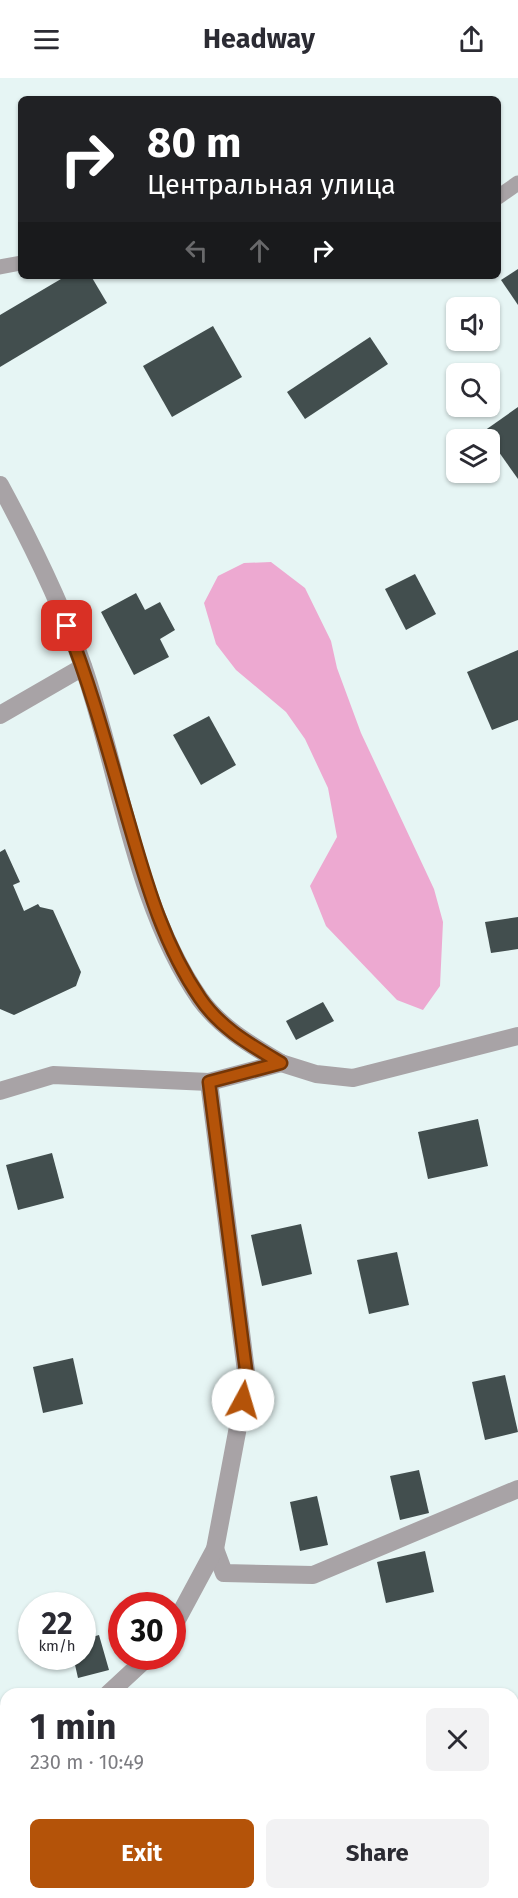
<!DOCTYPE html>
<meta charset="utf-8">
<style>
body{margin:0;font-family:"Fira Sans",sans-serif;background:#f2f2f3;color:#2b2b33;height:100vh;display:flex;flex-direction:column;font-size:22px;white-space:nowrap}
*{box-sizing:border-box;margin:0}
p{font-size:20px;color:#7c7c81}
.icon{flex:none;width:33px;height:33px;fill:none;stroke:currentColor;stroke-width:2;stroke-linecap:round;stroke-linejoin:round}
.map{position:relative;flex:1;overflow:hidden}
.side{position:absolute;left:0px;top:1610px;width:519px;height:212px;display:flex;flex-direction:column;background:#fff;border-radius:18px 18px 0 0;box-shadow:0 2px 4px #0004}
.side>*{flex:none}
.top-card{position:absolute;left:18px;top:18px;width:483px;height:183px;border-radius:9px;box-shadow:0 2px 4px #0004;background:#202124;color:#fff;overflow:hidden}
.tools{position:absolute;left:446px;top:219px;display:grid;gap:12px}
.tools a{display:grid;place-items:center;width:54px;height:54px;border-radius:9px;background:#fff;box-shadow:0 2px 4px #0004;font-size:30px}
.speed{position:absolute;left:18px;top:1514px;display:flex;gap:12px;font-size:30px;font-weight:700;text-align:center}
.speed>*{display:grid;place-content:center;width:78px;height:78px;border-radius:50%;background:#fff;box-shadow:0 2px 4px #0004;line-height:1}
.speed small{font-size:15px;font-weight:400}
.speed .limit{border:9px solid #d22;background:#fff;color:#111}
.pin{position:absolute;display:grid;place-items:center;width:51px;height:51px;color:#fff;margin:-26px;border-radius:12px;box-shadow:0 3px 9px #0006}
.me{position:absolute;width:66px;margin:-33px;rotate:6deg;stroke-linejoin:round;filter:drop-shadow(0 0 4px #0008)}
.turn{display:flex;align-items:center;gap:21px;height:126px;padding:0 30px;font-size:27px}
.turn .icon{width:78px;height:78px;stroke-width:2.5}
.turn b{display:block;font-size:42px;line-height:51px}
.lanes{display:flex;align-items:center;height:57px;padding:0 30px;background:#0003;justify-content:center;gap:30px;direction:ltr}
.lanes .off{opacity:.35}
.round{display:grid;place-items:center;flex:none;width:63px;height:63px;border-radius:9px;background:#f2f2f3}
.overview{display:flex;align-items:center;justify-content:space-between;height:102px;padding:0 30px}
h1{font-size:36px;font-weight:700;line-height:45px}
.button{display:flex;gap:12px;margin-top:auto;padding:12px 30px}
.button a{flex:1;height:69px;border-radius:9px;background:#b45309;color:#fff;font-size:24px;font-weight:700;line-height:69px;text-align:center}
.button a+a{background:#f2f2f3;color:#2b2b33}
header{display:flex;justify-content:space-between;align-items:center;height:78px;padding:0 30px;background:#fff;font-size:27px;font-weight:700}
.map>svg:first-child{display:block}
</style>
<header><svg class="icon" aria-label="menu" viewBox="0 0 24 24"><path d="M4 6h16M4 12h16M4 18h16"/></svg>Headway<svg class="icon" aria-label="share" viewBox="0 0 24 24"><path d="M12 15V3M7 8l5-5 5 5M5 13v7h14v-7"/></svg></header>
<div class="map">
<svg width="518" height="1820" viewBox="0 0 518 1820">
<rect width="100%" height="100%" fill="#e6f5f4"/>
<!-- green -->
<path fill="#eda9d1" d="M271 484 305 510 331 563 337 590 361 655 434 811 443 844 440 908 423 932 397 922 326 848 310 808 337 759 328 710 305 661 286 634 236 592 216 566 204 525 218 498 244 485Z"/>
<!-- building -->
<g fill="#424e4e">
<path d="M518 191V227L501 202Z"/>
<path d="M66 198H91L107 225 0 289V237Z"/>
<path d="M213 248 242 299 172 339 143 288Z"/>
<path d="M370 259 388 286 305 341 287 314Z"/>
<path d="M518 329V401L484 353Z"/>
<path d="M415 496 436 536 406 552 385 511Z"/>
<path d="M136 515 145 532 160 524 175 552 160 561 169 579 134 597 101 534Z"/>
<path d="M518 572V642L492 652 467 594Z"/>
<path d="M209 638 236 687 201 707 173 657Z"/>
<path d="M5 771 20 804 13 807 24 833 38 826 40 829 53 832 81 894 76 908 14 937 0 931V774Z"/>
<path d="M518 839V871L491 875 485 844Z"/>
<path d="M323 924 334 943 296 962 286 943Z"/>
<path d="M478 1041 488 1088 428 1101 418 1054Z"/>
<path d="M52 1075 64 1120 18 1132 6 1087Z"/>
<path d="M301 1146 312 1196 262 1208 251 1157Z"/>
<path d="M397 1174 409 1227 369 1236 357 1182Z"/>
<path d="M73 1280 83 1326 43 1335 33 1289Z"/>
<path d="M505 1297 518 1354 485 1362 472 1304Z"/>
<path d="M419 1392 429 1435 400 1442 390 1398Z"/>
<path d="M317 1418 328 1467 300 1473 290 1424Z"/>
<path d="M425 1473 434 1514 386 1525 377 1484Z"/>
<path d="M99 1557 109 1592 78 1600 73 1578H82V1562Z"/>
<path d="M6 1753V1794H2L0 1754Z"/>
<path d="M272 1815H298L299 1820H273Z"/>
</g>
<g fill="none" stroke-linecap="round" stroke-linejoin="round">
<!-- service -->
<g stroke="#a8a3a6" stroke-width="15">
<path d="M498 119 518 105"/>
<path d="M0 189 21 185"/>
</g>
<!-- minor -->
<g stroke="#a8a3a6" stroke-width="18">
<path d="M0 407C32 466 61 525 83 588 120 695 135 828 200 921 221 950 251 967 281 985"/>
<path d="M0 637 83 589"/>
<path d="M0 1013 53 997 209 1004 281 985"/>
<path d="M215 1471 224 1495 313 1497 518 1411"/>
<path d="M172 1551 215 1471 247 1301 209 1004"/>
<path d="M108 1616 149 1578"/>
<path d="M0 1698 6 1695"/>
</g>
<!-- tertiary -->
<path stroke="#a8a3a6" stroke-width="18" d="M281 985 316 996 353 1000 518 958"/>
</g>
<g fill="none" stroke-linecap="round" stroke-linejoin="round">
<defs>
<path id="route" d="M67 548C93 614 111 684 131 752 148 811 165 869 200 920 220 950 251 967 281 985L209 1004 247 1300 243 1322"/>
</defs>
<!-- route casing -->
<use href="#route" stroke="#753606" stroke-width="15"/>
<!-- route -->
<use href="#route" stroke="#b45309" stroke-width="10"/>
</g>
</svg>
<div class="tools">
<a><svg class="icon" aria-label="sound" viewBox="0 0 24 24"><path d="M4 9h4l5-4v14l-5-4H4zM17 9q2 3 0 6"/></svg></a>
<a><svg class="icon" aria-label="search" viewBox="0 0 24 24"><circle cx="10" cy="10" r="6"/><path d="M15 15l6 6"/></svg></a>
<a><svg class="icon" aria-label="layers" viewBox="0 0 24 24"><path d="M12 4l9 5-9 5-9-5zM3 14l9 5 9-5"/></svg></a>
</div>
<div class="speed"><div>22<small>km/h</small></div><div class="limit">30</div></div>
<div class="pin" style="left:67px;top:548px;background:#d93025"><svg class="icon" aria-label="arrive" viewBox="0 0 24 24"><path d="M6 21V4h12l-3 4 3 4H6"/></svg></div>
<svg class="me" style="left:243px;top:1322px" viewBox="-20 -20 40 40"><circle r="19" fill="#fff"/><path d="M0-13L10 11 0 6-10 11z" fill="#b45309"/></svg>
<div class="top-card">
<div class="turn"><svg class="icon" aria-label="right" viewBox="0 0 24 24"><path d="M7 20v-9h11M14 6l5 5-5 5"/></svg><div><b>80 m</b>Центральная улица</div></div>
<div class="lanes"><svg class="icon off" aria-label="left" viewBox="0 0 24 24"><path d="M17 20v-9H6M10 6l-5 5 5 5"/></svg><svg class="icon off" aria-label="ahead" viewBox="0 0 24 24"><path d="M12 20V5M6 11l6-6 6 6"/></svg><svg class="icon" aria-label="right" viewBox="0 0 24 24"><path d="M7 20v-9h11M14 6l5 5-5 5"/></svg></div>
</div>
<section class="side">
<div class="overview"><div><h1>1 min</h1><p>230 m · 10:49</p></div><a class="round"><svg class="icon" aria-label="close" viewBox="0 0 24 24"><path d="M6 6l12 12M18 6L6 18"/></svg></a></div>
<div class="button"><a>Exit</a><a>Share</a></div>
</section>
</div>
